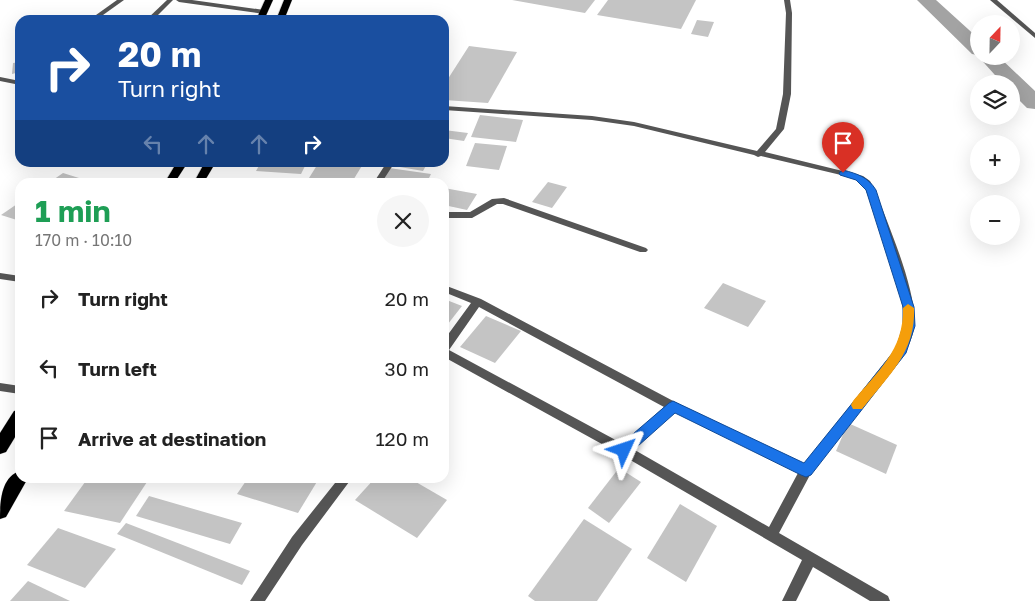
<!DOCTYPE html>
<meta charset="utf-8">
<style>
body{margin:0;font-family:"Golos Text",sans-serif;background:#f6f6f6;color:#222;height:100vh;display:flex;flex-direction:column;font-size:19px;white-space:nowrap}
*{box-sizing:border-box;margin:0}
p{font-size:16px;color:#767676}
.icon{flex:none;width:28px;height:28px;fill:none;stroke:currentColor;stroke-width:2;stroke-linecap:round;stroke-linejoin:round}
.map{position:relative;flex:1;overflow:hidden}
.panel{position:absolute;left:15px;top:178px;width:434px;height:305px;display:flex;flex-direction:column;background:#fff;border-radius:15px;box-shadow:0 5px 20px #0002}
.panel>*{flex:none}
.banner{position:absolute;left:15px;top:15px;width:434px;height:152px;border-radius:15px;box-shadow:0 5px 20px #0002;background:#1a4fa0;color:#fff;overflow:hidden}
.needle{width:32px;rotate:22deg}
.tools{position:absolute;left:970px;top:15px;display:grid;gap:10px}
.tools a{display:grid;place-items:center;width:50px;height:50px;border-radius:50%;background:#fff;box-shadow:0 5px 20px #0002;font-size:25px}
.pin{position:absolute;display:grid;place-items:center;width:42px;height:42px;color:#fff;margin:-51px -21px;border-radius:50% 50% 50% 0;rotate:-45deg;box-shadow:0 0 5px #0007}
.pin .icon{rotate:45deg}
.me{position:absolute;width:55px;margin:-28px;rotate:48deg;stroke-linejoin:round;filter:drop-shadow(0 0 4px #0008)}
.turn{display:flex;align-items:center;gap:18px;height:105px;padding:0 20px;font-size:22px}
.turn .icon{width:65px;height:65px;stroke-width:2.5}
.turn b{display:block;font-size:35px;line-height:42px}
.lanes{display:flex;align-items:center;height:48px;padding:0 20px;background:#0003;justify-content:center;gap:25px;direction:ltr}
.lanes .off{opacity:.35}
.round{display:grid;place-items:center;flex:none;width:52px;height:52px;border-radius:26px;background:#f6f6f6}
.headline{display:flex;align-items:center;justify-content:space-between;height:85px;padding:0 20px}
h1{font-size:30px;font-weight:700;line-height:38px;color:#1e9e55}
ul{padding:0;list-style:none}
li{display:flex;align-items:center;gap:15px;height:70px;padding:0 20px}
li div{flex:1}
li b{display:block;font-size:19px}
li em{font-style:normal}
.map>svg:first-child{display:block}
</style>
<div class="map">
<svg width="1035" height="601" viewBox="0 0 1035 601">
<rect width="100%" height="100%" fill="#fff"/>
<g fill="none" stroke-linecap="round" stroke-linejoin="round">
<!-- canal -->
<path fill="#a3a3a3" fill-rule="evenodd" d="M917 0H936L979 39V56H998L1035 91V109L1027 108 1011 92V84H1003L977 55 972 54Z"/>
</g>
<!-- building -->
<g fill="#c4c4c4">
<path d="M512 0H595L585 13Z"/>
<path d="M608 0H696L681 29 597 15Z"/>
<path d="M329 16 348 17 346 20H326Z"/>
<path d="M697 20 714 22 708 37 691 34Z"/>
<path d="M469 46 517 52 488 103 444 100V85Z"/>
<path d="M20 62V72L12 74 13 63Z"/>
<path d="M480 115 523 120 516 142 471 137Z"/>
<path d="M444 130 468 133 464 141 444 138Z"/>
<path d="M475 143 507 146 499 170 466 166Z"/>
<path d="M261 162H307L301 174 256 171Z"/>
<path d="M319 162H351L363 164 352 182H342L309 178Z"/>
<path d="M396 162H428L423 171 394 166Z"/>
<path d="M389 168 431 174 427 182H380Z"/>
<path d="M63 173 79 178 73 182H50Z"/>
<path d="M548 182 567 187 552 208 532 202Z"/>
<path d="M444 188 477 194 467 210 444 205Z"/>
<path d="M20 202V221L1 215Z"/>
<path d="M723 283 766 301 748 327 704 308Z"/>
<path d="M444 299 462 306 444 329Z"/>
<path d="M486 316 521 331 495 363 460 347Z"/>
<path d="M848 423 897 445 886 474 836 451Z"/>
<path d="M619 468 641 482 609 523 588 508Z"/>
<path d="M88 478H126L147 482 120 523 64 511Z"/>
<path d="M248 478H309L318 480 298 513 237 494Z"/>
<path d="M375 478H409L447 500 417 538 355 500Z"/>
<path d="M149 496 242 523 230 544 136 516Z"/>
<path d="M680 504 717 526 686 582 647 558Z"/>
<path d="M584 519 632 549 597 601H535L528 596Z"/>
<path d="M126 523 250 571 242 585 117 534Z"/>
<path d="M58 528 116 549 85 588 27 565Z"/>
<path d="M28 581 70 601H10Z"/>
</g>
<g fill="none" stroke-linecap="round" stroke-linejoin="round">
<defs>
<g id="trunk">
<path d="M265 0H273L264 20H256Z"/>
<path d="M284 0H292L284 20H276Z"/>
<path d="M177 162H188L175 182H165Z"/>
<path d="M205 162H216L204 182H194Z"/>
<path d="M20 410V429L6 452 0 454V433L14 411Z"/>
<path d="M20 471V478H28L6 517 0 519C0 502 1 477 20 471Z"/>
</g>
</defs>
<!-- trunk casing -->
<use href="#trunk" stroke="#dbdbdb" stroke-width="1"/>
<!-- minor -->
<g fill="#555" fill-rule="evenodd">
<path d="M117 0H124L96 20H89Z"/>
<path d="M167 0H173L153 20H146Z"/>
<path d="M176 0H192L264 10 267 12 264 14 179 2Z"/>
<path d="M784 0H790L792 13 791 94 784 129 765 152 863 176 870 181 875 190C888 225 918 292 914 327 913 336 909 345 905 353L810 475 779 533 888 596 890 601H870L813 567 796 601H782L802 560 620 454 444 357V340L471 303 444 292V285L481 299 677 403 804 464 896 348 904 327 903 310 900 294 890 257 864 185 857 180 841 175 761 156 758 157 754 155 634 126 592 120 444 110V106L592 116 634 122 757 151 776 129 783 94 786 13ZM479 307 664 407 623 444 449 350ZM674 412 798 473 769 527 633 449Z"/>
<path d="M990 0H997L1035 33V38Z"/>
<path d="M0 77 20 81V85L0 81Z"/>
<path d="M387 162H395L382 182H374Z"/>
<path d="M504 198 646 248 648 250 646 252H640L503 204H497L472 218H444V212H470L492 199Z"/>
<path d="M0 273 20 276V282L0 279Z"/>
<path d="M0 383 20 386V394L0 391Z"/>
<path d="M339 478H352L302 545 265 601H250L292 537Z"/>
</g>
<!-- trunk -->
<use href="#trunk" fill="#000" fill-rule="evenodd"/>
</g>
<!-- route -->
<path fill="#1a73e8" stroke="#114b97" d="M843 170C858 174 868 177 876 190L914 307 915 326 906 353 811 475 806 477 801 475 675 413 629 454H619L617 450 619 446 669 403 673 401 804 463 896 349 903 326V307L866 190 856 180 840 175 839 173Z"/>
<!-- slow -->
<path fill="#f59e0b" d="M908 304 914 308C916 352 888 376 862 409H853L851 405 853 401C878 371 904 350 903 308Z"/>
</svg>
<div class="tools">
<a><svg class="needle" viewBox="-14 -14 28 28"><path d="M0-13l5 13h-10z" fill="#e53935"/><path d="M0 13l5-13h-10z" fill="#767676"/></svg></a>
<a><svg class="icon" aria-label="layers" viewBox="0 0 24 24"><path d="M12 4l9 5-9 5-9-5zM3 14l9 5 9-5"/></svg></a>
<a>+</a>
<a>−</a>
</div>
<div class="pin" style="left:843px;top:173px;background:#d93025"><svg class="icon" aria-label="arrive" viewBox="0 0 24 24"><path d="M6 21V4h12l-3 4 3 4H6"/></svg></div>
<svg class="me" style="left:624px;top:450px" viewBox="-20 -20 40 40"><path d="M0-17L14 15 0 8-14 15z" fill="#1a73e8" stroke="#fff" stroke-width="4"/></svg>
<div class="banner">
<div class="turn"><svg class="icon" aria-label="right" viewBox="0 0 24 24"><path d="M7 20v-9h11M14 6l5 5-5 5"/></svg><div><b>20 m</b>Turn right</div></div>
<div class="lanes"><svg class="icon off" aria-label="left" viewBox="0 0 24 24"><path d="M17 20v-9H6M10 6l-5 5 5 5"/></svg><svg class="icon off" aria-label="ahead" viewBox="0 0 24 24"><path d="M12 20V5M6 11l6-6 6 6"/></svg><svg class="icon off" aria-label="ahead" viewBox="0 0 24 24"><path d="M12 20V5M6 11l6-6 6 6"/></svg><svg class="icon" aria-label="right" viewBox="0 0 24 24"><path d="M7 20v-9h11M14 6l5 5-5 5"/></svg></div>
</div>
<section class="panel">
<div class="headline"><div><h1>1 min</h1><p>170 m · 10:10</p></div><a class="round"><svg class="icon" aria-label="close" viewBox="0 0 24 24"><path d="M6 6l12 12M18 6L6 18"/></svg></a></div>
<ul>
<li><svg class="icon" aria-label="right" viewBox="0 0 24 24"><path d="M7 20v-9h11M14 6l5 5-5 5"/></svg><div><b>Turn right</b></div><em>20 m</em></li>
<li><svg class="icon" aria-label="left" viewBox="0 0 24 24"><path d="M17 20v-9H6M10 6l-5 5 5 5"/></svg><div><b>Turn left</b></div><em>30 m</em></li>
<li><svg class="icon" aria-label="arrive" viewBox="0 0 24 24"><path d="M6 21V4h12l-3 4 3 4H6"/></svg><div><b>Arrive at destination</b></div><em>120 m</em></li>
</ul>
</section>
</div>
